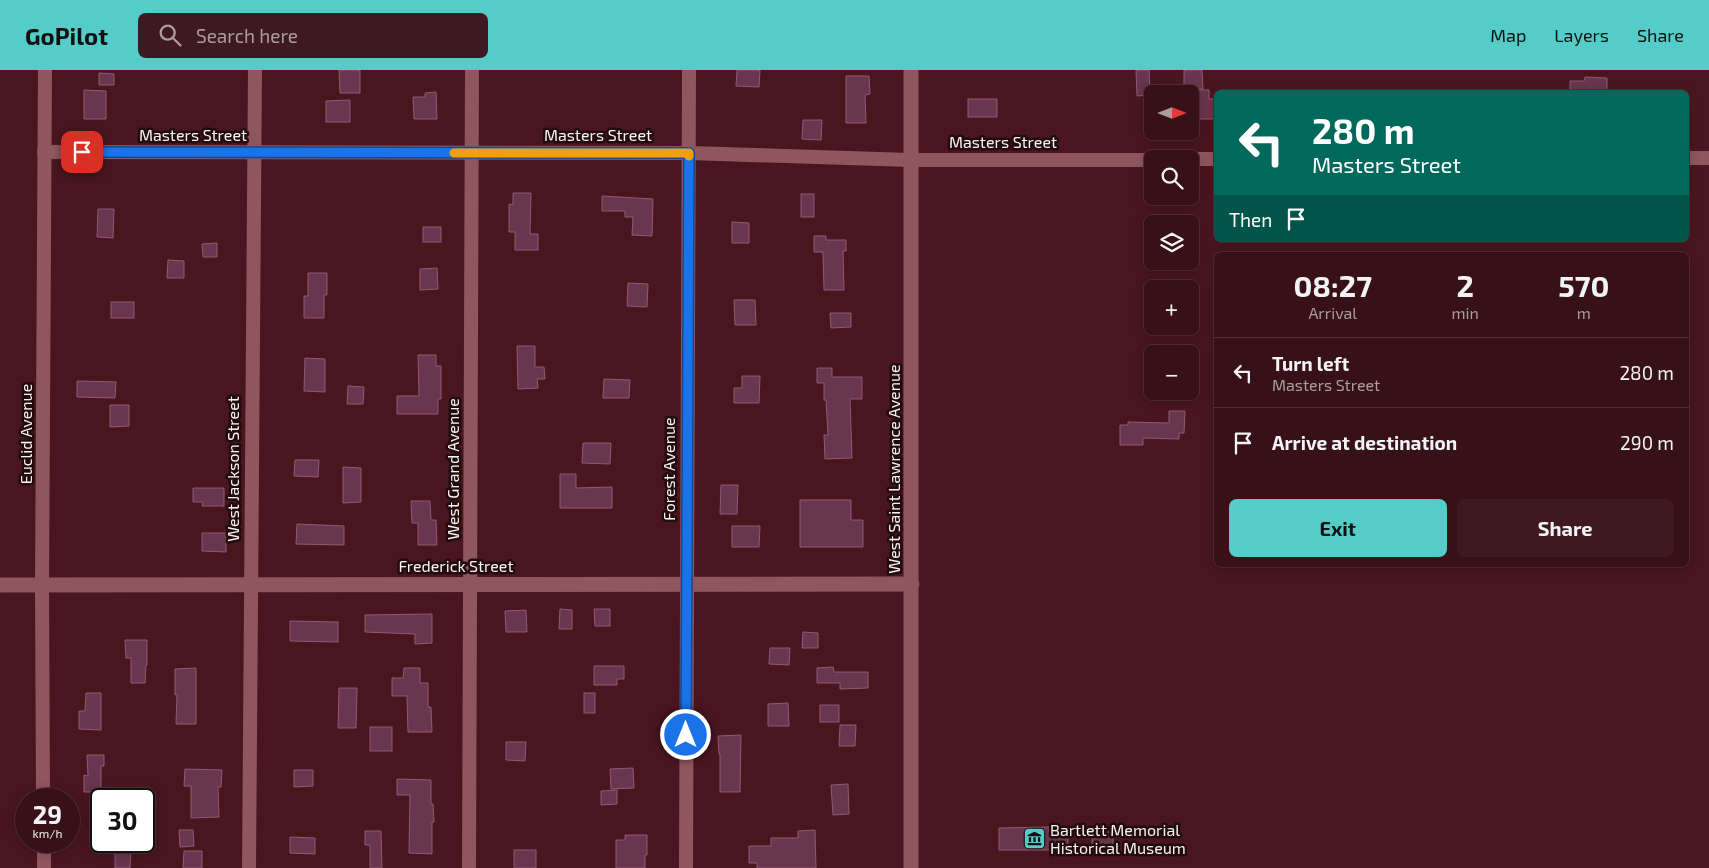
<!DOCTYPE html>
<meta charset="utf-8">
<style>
body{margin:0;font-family:"Exo 2",sans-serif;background:#3e1921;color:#f1f3f6;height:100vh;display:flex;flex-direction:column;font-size:19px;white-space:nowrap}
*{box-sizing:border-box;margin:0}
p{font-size:16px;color:#aa9da2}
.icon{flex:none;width:28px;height:28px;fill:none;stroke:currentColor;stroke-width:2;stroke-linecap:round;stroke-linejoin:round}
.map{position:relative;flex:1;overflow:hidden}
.drawer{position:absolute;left:1214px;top:182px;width:475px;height:315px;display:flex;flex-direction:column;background:#371018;border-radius:8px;box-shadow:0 2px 12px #0003,0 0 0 1px #513037}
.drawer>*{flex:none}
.top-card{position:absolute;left:1214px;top:20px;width:475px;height:152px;border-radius:8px;box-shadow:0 2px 12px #0003,0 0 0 1px #513037;background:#00695c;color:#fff;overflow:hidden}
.needle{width:32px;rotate:90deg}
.controls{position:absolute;left:1144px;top:15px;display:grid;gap:10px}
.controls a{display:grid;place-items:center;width:55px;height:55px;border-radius:8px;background:#371018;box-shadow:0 2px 12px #0003,0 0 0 1px #513037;font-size:25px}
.speed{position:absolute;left:15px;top:718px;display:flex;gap:10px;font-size:25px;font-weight:700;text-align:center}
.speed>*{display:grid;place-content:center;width:65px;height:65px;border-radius:50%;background:#371018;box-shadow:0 2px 12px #0003,0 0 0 1px #513037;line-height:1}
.speed small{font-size:12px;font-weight:400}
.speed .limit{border:2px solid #111;border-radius:8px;background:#fff;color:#111}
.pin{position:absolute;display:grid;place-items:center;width:42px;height:42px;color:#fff;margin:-21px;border-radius:10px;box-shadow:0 2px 8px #0006}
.me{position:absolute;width:55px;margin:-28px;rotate:0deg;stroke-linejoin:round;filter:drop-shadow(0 0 4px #0008)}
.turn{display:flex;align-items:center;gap:18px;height:105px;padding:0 15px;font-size:22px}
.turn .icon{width:65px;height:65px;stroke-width:2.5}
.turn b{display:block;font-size:35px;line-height:42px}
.then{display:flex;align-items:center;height:48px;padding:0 15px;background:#0003;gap:10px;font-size:19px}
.eta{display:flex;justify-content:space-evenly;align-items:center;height:85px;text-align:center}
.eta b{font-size:30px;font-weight:700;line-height:35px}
.cta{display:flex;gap:10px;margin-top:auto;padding:10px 15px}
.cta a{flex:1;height:58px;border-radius:8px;background:#54cdc8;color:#111;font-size:20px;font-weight:700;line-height:58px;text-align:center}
.cta a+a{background:#3e1921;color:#f1f3f6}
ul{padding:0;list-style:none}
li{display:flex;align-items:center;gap:15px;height:70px;padding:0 15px;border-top:1px solid #513037}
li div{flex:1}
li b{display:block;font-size:19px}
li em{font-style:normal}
header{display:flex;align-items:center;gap:30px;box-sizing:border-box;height:70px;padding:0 25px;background:#54cdc8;color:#111}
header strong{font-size:24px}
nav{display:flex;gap:28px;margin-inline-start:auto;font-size:18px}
.search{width:350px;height:45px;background:#3e1921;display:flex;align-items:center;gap:12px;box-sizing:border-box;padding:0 18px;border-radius:8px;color:#aa9da2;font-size:19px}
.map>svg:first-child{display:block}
</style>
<header>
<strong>GoPilot</strong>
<div class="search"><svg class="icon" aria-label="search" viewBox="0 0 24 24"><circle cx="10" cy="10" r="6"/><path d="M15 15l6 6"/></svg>Search here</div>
<nav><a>Map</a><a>Layers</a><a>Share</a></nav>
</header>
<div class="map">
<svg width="1709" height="798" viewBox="0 0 1709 798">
<rect width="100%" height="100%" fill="#491620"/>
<!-- building -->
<g fill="#68364e" stroke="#905a73">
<path d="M339 0H360V23H340Z"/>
<path d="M737 0H760L759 17 736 16Z"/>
<path d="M1136 0H1149L1150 25 1137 26Z"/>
<path d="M1184 0H1202L1203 19H1184Z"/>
<path d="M99 3 114 4V15H99Z"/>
<path d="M846 6H869L870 24 865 25 866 53H846Z"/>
<path d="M1585 7 1607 8V22H1570V11H1584Z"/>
<path d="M84 20 106 21V49H84Z"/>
<path d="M1199 20H1209V29H1216V49H1199Z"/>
<path d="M436 22 437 49H414L413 27H425V23Z"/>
<rect x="968" y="29" width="29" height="18"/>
<path d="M350 30V52H326V31Z"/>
<path d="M803 50H822L821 70 802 69Z"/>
<path d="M513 123H531L530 164H538V180H515V162H509V134L513 135Z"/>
<rect x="801" y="124" width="13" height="23"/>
<path d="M602 126 653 129 652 166 632 165 633 147H625V141H602Z"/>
<path d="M98 139H114L113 168 97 167Z"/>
<path d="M732 152 749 153V173H732Z"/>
<rect x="423" y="157" width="18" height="15"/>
<path d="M814 166H826V170H846V181H843L844 220H824L823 182H814Z"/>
<path d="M217 173V187H203L202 174Z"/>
<path d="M168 190 184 191V208H167Z"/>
<path d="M437 198 438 219 420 220V199Z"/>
<path d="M308 203H327V225H324V248H304V226H308Z"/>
<path d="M628 213 648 214 647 237 627 236Z"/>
<path d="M734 230H755L756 255H735Z"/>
<rect x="111" y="232" width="23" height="16"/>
<path d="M830 243H851V257L831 258Z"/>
<path d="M517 276H535V297H544L545 309H537L538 318 518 319Z"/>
<path d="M418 285H436V296H441V329H438V344H397V326H419Z"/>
<path d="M305 288 325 289V322L304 321Z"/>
<path d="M817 298H832V307H862V329H850L852 388 825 389 824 365H828L826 330H824V313H817Z"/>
<path d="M742 306H760L759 333H734V318H742Z"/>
<path d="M604 309 630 310 629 328H603Z"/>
<path d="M77 311 116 312 115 328 77 327Z"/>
<path d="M348 316 364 317 363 334H347Z"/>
<path d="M110 335H129V356L110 357Z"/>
<path d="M1169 341H1185L1184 363H1179V369L1143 368V375H1120V355H1128V352L1169 353Z"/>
<path d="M583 373H611L610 394 582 393Z"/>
<path d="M295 390H319L318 407 294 406Z"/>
<path d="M343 397 361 398V432L343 433Z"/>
<path d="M560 404H576V418L612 417V438H560Z"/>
<path d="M721 415H738L737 444H720Z"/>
<path d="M193 418H224V436H202L203 432H193Z"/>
<path d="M800 430H851V450H863V477H800Z"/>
<path d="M411 431H430L431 450H436L437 475H418V453H412Z"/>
<path d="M297 454 344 456V475L296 474Z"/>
<path d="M732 456H760L759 477H732Z"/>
<path d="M202 463H226V482L202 481Z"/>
<path d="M560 539 572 540V559H559Z"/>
<path d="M594 539H610V556H595Z"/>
<path d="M526 540 527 562H506L505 541Z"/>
<path d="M432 544V573L415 574V564L365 562V545Z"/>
<path d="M290 551 338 552V572L290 571Z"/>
<path d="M803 562 818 563V578H802Z"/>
<path d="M125 570H147V595H146L145 613H131V588H126Z"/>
<path d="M770 578H790L789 595 769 594Z"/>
<path d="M594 596H624V609H617V615H594Z"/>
<path d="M833 597 834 602H868V618L840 619V613H817V598Z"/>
<path d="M196 598V654H176L177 624 175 625V599Z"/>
<path d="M404 598H420V613H428V637H431L432 662H408L407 626H392V608H403Z"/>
<path d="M339 618H357L356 658H338Z"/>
<path d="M86 623H101V660L79 659V641H85Z"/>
<rect x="584" y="623" width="11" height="20"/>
<path d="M788 633 789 656H768V634Z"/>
<rect x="820" y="635" width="19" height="17"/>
<path d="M840 655H856L855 676H839Z"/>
<rect x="370" y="657" width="22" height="24"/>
<path d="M741 665 740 722H720V684H719L718 666Z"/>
<path d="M506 672H526L525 691 506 690Z"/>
<path d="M87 685H104V696H101V722H84V705L88 706Z"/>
<path d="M633 698 634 718 611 719 610 699Z"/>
<path d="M185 699 222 700 221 717H218L219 747 191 748V716H184Z"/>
<path d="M294 700H313V716L294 717Z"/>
<path d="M397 709 431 710V734H433L434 752H432V784L409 783 410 725H397Z"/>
<path d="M848 714 849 744 833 745 831 715Z"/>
<path d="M617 720V734L601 735V721Z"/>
<path d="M1049 757V762H1068V775H1051V780H999V758Z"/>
<path d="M179 760H193L194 776 180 777Z"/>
<path d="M815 760 816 798H757V793H749V776H771V768H798V761Z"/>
<path d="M365 761H381L382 798H370V775H365Z"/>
<rect x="1092" y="762" width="21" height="13"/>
<path d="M625 765H647V785H645V798H616V770H625Z"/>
<path d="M290 767 315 768V784L290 783Z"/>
<path d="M115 778H131L130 798H115Z"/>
<rect x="514" y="780" width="22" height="18"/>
<path d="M184 781H202V798H183Z"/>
</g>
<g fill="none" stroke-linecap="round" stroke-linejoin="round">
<!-- minor -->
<g stroke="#90565e" stroke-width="14">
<path d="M44 82 689 83 910 90H1152"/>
<path d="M1686 88H1709"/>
<path d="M1190 89H1216"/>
<path d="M43 729 42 515 45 0"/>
<path d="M44 771V798"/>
<path d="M249 798 255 0"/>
<path d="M469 798 472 0"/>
<path d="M686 798 689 0"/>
</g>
<!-- tertiary -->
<g stroke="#90565e" stroke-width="15">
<path d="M0 515 912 514"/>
<path d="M911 798V0"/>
</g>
</g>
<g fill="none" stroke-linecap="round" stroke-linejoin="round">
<defs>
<path id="route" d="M82 82 689 83 686 665"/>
</defs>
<!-- route casing -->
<use href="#route" stroke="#114b97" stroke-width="12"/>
<!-- route -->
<use href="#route" stroke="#1a73e8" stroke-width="9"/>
<!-- slow -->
<path stroke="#f59e0b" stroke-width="9" d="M454 83H689V86"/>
</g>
<!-- icons -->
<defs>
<symbol id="museum-square" viewBox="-11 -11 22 22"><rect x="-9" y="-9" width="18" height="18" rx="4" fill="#54cdc8" stroke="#210b0e"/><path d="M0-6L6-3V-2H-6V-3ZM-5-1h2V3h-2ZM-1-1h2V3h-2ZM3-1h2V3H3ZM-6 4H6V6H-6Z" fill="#111"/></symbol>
</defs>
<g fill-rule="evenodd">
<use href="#museum-square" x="1022" y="756" width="25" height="25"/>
</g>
<g text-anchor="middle" stroke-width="5" stroke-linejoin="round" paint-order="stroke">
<!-- street labels -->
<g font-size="16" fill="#faf3f4" stroke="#210b0e">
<text x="193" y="71">Masters Street</text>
<text x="598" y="71">Masters Street</text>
<text x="1003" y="78">Masters Street</text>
<text transform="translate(26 364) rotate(-90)" y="6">Euclid Avenue</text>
<text transform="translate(233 399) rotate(-90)" y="6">West Jackson Street</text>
<text transform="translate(453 399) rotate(-90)" y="6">West Grand Avenue</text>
<text transform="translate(669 399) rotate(-90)" y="6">Forest Avenue</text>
<text transform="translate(894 399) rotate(-90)" y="6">West Saint Lawrence Avenue</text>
<text x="456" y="502">Frederick Street</text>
</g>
<!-- poi labels -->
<g font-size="16" fill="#faf3f4" stroke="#210b0e" text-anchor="start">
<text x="1050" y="766">Bartlett Memorial<tspan x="1050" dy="18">Historical Museum</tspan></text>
</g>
</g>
</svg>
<div class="controls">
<a><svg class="needle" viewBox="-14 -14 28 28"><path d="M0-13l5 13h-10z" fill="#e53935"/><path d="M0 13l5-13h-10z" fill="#aa9da2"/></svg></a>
<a><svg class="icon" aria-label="search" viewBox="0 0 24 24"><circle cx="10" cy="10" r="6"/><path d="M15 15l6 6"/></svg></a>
<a><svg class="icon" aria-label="layers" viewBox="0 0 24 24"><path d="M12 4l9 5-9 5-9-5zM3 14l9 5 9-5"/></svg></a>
<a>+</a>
<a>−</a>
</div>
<div class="speed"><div>29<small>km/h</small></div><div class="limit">30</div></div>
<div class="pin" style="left:82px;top:82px;background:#d93025"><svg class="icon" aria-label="arrive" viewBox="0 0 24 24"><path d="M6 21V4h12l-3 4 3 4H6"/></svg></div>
<svg class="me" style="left:686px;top:665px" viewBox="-20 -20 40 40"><circle r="17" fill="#1a73e8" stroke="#fff" stroke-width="3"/><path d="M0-11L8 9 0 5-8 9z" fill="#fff"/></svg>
<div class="top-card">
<div class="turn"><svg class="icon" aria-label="left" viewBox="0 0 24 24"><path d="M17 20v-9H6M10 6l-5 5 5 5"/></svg><div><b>280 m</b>Masters Street</div></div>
<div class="then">Then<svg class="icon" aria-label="arrive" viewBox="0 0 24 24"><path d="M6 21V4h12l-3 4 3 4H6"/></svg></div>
</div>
<section class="drawer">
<div class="eta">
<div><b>08:27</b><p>Arrival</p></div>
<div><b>2</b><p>min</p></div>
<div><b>570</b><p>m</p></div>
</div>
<ul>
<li><svg class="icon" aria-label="left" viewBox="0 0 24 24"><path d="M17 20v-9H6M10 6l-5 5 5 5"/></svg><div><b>Turn left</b><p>Masters Street</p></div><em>280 m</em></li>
<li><svg class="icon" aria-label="arrive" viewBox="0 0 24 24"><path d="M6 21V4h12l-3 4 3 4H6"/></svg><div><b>Arrive at destination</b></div><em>290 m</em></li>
</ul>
<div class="cta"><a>Exit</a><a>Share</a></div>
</section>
</div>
